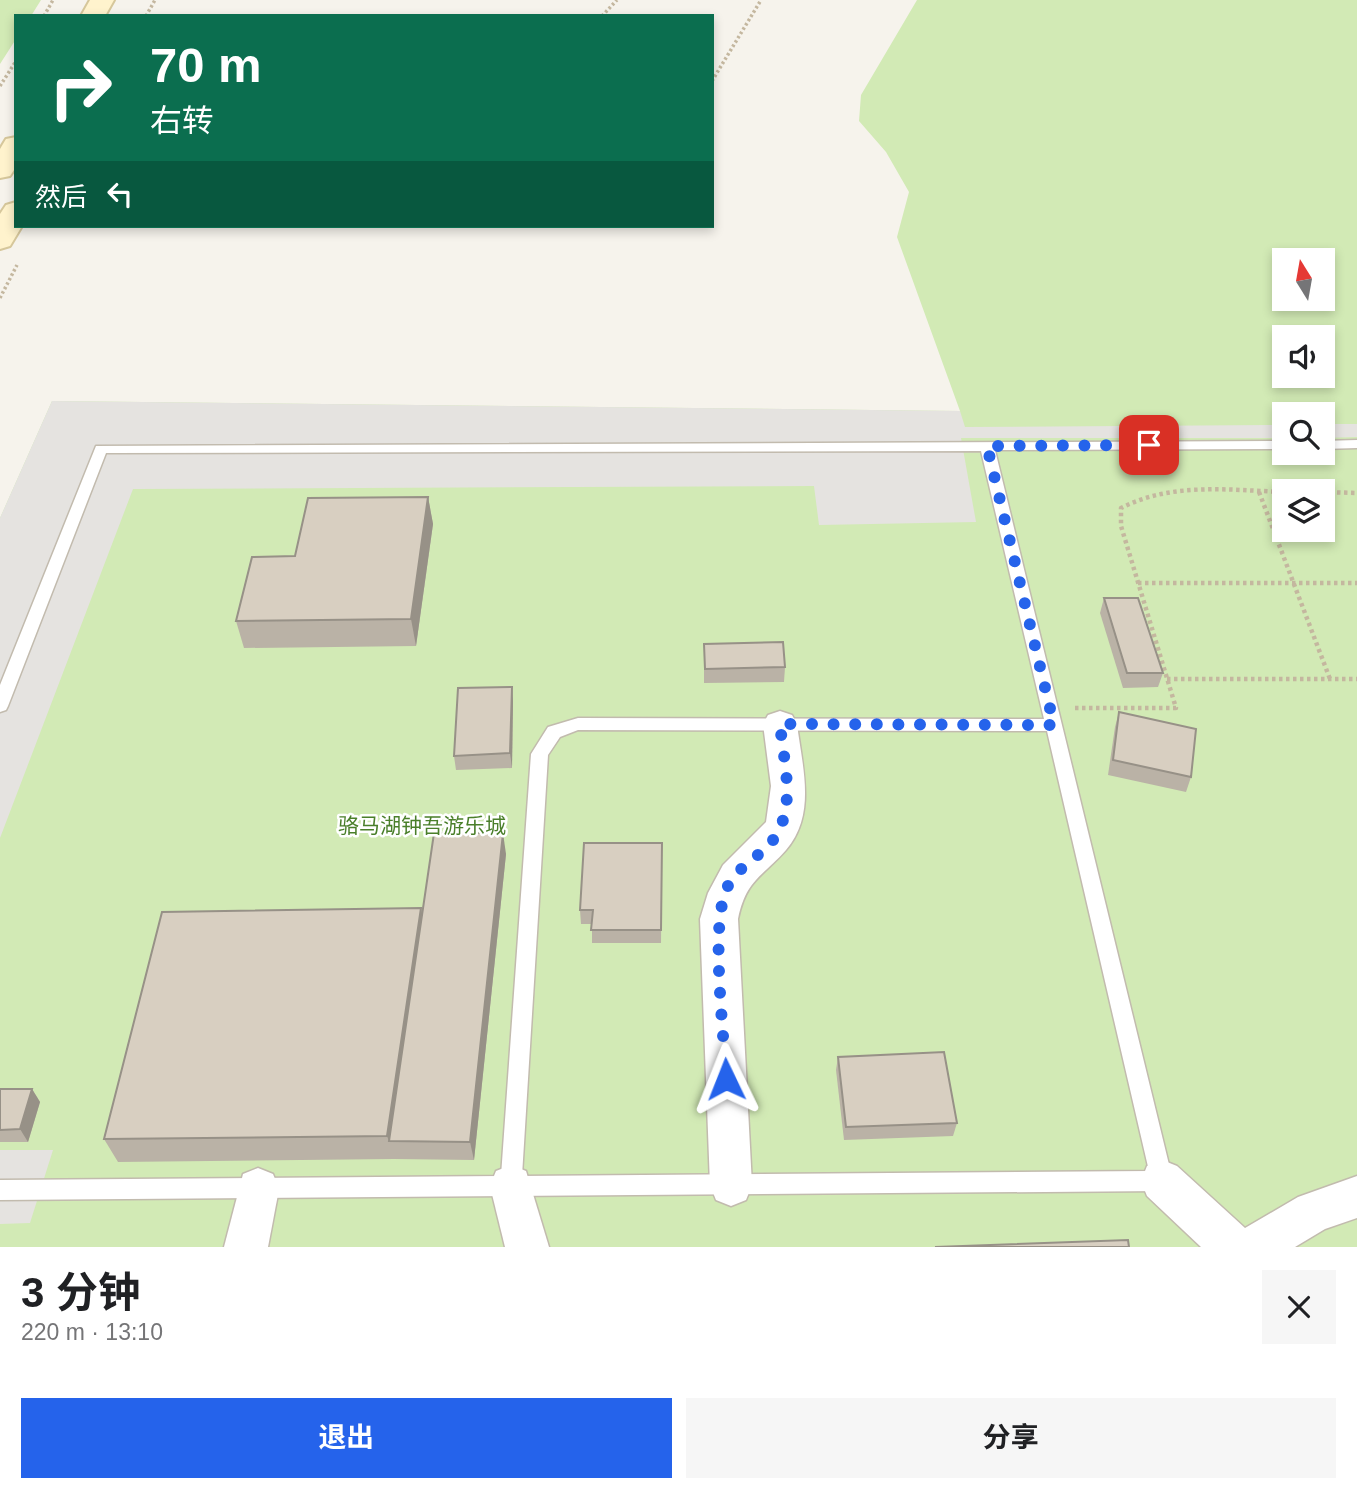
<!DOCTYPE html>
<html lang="zh">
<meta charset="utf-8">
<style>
body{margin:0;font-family:Helvetica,"Noto Sans SC",sans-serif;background:#f6f6f6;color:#202124;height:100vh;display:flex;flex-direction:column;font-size:26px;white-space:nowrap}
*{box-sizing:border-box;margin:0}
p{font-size:23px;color:#757577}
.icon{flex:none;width:38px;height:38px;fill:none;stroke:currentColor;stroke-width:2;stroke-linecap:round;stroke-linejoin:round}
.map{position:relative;height:1247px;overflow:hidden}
.sheet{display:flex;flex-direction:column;background:#fff;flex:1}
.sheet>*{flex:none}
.hud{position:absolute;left:14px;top:14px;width:700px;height:214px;border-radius:0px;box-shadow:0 4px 10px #0003;background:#0b6e4f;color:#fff;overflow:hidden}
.needle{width:46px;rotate:349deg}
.buttons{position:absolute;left:1272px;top:248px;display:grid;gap:14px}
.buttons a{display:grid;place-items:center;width:63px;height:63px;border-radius:0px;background:#fff;box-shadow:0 4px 10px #0003;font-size:35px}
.pin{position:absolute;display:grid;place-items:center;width:60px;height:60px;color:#fff;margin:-30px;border-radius:14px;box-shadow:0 4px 10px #0006}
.me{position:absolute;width:77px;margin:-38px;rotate:358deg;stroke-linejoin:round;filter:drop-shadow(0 0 5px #0008)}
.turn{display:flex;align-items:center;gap:24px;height:147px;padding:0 21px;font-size:32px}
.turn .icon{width:91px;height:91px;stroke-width:2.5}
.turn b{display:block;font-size:49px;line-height:60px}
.then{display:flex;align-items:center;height:66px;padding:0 21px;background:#0003;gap:14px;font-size:26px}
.round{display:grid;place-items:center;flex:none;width:74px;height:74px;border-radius:0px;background:#f6f6f6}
.headline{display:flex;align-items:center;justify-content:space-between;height:119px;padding:0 21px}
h1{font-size:42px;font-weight:700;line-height:52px}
.action{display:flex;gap:14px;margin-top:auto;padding:14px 21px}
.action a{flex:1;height:80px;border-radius:0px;background:#2563eb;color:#fff;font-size:28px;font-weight:700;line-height:80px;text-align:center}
.action a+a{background:#f6f6f6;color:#202124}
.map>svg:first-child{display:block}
</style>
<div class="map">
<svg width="1357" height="1247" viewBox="0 0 1357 1247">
<rect width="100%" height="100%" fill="#f6f3ec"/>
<!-- green -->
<g fill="#d2eab5" fill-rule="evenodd">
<path d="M0 0H41L31 16H16V39L0 64Z"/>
<path d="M917 0H1357V1247H0V518L52 401 960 411 897 237 909 192 886 152 859 121 861 95ZM1284 261H1323V299H1284ZM1284 338H1323V376H1284ZM1284 415H1323V453H1284ZM1284 492H1323V530H1284Z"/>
</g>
<!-- parking -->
<g fill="#e5e3e0">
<path d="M52 401 960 411 965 427 1284 425V438H961L976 522 819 525 814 486 133 489 0 838V518Z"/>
<path d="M1323 424H1357V437L1323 438Z"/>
<path d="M0 1150H53L30 1223 0 1224Z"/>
</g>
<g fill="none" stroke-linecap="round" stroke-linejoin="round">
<defs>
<g id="lane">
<path d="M1357 440V448L1323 449V441Z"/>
<path d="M1284 441V449L995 450 1173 1181 1170 1188 1162 1191 0 1200V1180L501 1176 531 754 548 727 578 718 1044 719 981 451 106 453 8 706 6 710 0 712V685L96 446ZM578 730 1047 731 1149 1171 522 1176 548 755 560 737Z"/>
</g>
<g id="street">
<path d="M780 711 792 715 797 724C802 766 817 814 786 850 762 877 746 880 738 919L752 1185 746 1200 731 1206 716 1200 710 1185 700 919 708 893 723 865 766 822 771 786 763 724 768 715Z"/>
<path d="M1162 1160 1177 1166 1245 1228 1298 1197 1357 1176V1218L1325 1229 1295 1247H1201L1147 1196 1141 1181 1147 1166Z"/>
<path d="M511 1165 526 1171 549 1247H505L490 1186 496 1171Z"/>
<path d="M258 1168 273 1174 279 1189 268 1247H224L243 1174Z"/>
</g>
<g id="secondary">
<path d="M90 0H114L105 16H81Z"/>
<path d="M16 137V167L10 176 0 178V149L6 139Z"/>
<path d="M16 202V226H22L10 246 0 249V214L6 205Z"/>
</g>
</defs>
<!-- lane casing -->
<use href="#lane" stroke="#c2bbae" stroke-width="3"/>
<!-- street casing -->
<use href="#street" stroke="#c2bbae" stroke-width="3"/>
<!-- secondary casing -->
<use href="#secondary" stroke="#d6c79b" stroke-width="4"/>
<!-- path-far1 -->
<g stroke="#c4b79f" stroke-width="3.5" stroke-dasharray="2.5 2.5" stroke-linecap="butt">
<path d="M44 16 53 0"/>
<path d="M146 16 155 0"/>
<path d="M602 16 617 0"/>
<path d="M712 81 761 0"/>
<path d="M0 86 16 61"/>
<path d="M0 298 17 265"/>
</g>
<!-- path -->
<g stroke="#c4b79f" stroke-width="4.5" stroke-dasharray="3.5 3.5" stroke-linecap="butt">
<path d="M1259 492 1330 679"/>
<path d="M1323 492 1357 493"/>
<path d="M1138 583H1357"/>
<path d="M1167 679H1357"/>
<path d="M1075 708H1176L1121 526V508C1172 482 1228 490 1284 492"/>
</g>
<!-- lane -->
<use href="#lane" fill="#fff" fill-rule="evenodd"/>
<!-- street -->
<use href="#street" fill="#fff" fill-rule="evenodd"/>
<!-- secondary -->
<use href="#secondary" fill="#fff3cd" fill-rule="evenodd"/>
</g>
<!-- wall -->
<g fill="#bab2a6">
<path d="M428 497 433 524 416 646 244 648 236 621 295 556Z"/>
<path d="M1104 598 1163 673 1158 687 1123 688 1100 613Z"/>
<path d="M704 644 785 667 784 682 704 683Z"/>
<path d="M512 687 513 701 512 768 456 770 454 756Z"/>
<path d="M1119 712 1191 777 1186 792 1108 775 1115 727Z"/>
<path d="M662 843 661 943H592V924H581L580 910Z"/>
<path d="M506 854 474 1160 394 1159 118 1162 104 1139 421 908 422 913Z"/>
<path d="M838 1057 957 1123 953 1136 844 1140 836 1070Z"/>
<path d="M0 1089H32L40 1102 28 1142H0Z"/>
</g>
<!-- shaded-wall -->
<g fill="#979187">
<path d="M428 497 433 524 416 646 411 619Z"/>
<path d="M512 687 513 701 512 768 510 753Z"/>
<path d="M503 833 506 854 474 1160 470 1142Z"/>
<path d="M421 908 426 934 389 1141 387 1136Z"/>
<path d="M32 1089 40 1102 28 1142 20 1129Z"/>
</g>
<!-- building -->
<g fill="#d8cfc1" stroke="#979187" stroke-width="2">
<path d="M428 497 411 619 236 621 252 557 295 556 308 498Z"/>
<path d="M1104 598H1138L1163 673H1127Z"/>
<path d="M783 642 785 667 705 669 704 644Z"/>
<path d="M512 687 510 753 454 756 458 688Z"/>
<path d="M1119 712 1196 729 1191 777 1113 760Z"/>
<path d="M434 833H503L470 1142 389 1141Z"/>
<path d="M584 843H662L661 930H591L593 910H580Z"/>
<path d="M421 908 387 1136 104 1139 162 912Z"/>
<path d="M944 1052 957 1123 846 1127 838 1057Z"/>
<path d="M0 1089H32L20 1129 0 1130Z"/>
<path d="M1128 1240 1129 1247H935Z"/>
</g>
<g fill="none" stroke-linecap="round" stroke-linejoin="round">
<!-- route -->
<path stroke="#2563eb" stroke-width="12" stroke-dasharray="0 21.6" d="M726 1079C724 1032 711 933 725 893 731 874 750 862 764 850 800 817 784 767 780 724L1054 725 987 446 1149 445"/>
</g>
<g text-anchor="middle" stroke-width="5" stroke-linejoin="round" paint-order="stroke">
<!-- park labels -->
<g font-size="21" fill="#4a7f2a" stroke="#fff">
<text x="422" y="833">骆马湖钟吾游乐城</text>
</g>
</g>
</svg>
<div class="buttons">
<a><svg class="needle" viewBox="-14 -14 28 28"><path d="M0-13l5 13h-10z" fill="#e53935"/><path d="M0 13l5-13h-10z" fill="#757577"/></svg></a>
<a><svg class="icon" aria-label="sound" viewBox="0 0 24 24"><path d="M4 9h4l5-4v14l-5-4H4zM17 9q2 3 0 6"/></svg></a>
<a><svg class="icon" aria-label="search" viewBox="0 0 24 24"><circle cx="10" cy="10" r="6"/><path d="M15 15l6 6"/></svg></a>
<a><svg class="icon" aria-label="layers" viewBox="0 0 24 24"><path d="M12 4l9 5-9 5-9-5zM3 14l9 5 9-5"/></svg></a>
</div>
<div class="pin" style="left:1149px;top:445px;background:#d93025"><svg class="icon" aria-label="arrive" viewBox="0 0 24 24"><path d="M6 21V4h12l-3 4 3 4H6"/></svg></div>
<svg class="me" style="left:726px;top:1079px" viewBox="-20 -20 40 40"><path d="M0-17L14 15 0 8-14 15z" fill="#2563eb" stroke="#fff" stroke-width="4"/></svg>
<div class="hud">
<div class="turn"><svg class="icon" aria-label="right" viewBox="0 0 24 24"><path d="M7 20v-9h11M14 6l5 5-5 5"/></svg><div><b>70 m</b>右转</div></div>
<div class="then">然后<svg class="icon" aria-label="left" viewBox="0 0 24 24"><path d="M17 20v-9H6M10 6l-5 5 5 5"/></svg></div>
</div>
</div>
<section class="sheet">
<div class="headline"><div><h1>3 分钟</h1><p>220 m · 13:10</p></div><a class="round"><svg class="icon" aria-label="close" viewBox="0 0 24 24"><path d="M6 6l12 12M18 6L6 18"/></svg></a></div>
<div class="action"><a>退出</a><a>分享</a></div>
</section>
